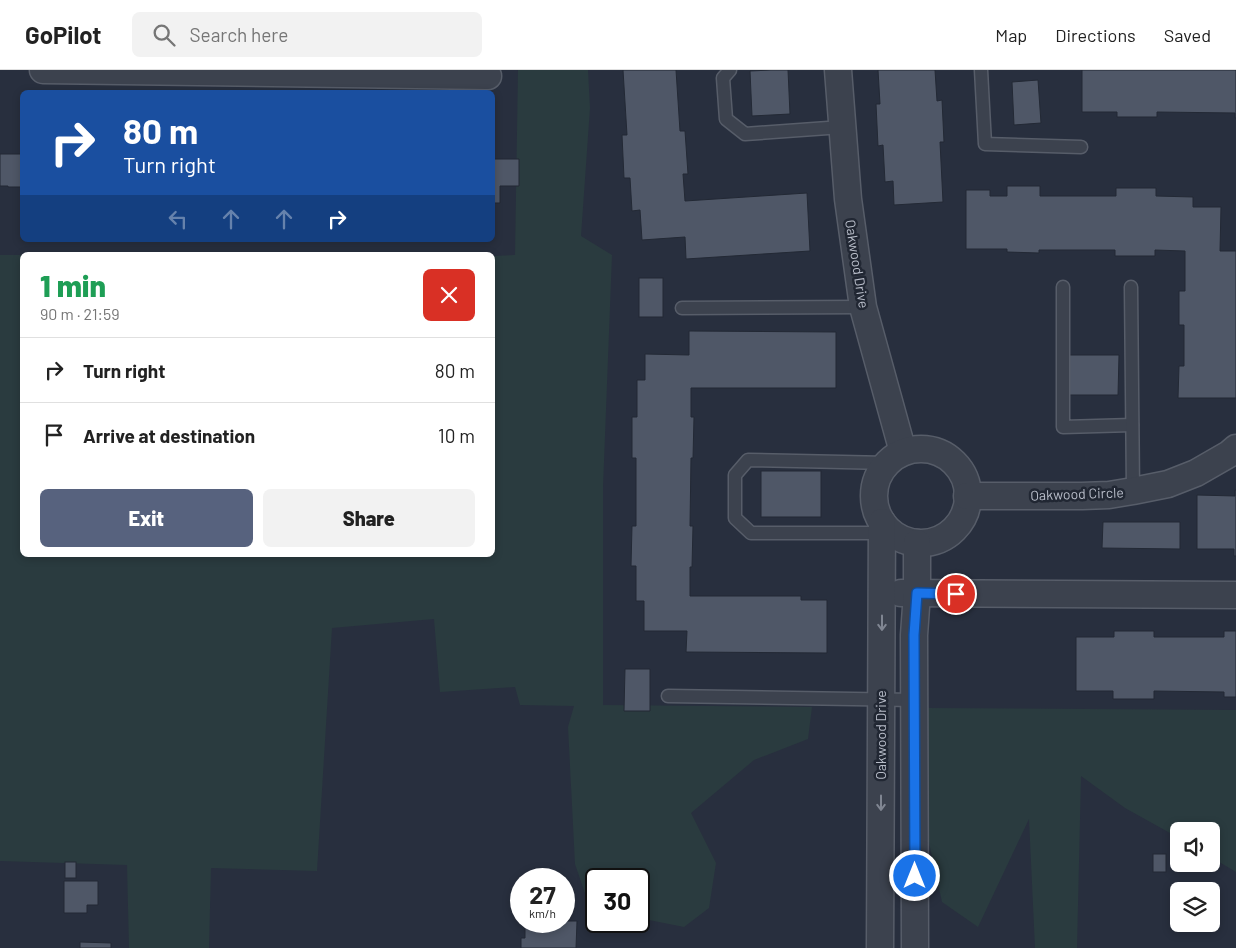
<!DOCTYPE html>
<meta charset="utf-8">
<style>
body{margin:0;font-family:Barlow,sans-serif;background:#f2f2f2;color:#222;height:100vh;display:flex;flex-direction:column;font-size:19px;white-space:nowrap}
*{box-sizing:border-box;margin:0}
p{font-size:16px;color:#767676}
.icon{flex:none;width:28px;height:28px;fill:none;stroke:currentColor;stroke-width:2;stroke-linecap:round;stroke-linejoin:round}
.map{position:relative;flex:1;overflow:hidden}
.details{position:absolute;left:20px;top:182px;width:475px;height:305px;display:flex;flex-direction:column;background:#fff;border-radius:8px;box-shadow:0 2px 8px #0003}
.details>*{flex:none}
.banner{position:absolute;left:20px;top:20px;width:475px;height:152px;border-radius:8px;box-shadow:0 2px 8px #0003;background:#1a4fa0;color:#fff;overflow:hidden}
.tools{position:absolute;left:1170px;top:752px;display:grid;gap:10px}
.tools a{display:grid;place-items:center;width:50px;height:50px;border-radius:8px;background:#fff;box-shadow:0 2px 8px #0003;font-size:25px}
.speed{position:absolute;left:510px;top:798px;display:flex;gap:10px;font-size:25px;font-weight:700;text-align:center}
.speed>*{display:grid;place-content:center;width:65px;height:65px;border-radius:50%;background:#fff;box-shadow:0 2px 8px #0003;line-height:1}
.speed small{font-size:12px;font-weight:400}
.speed .limit{border:2px solid #111;border-radius:8px;background:#fff;color:#111}
.pin{position:absolute;display:grid;place-items:center;width:42px;height:42px;color:#fff;margin:-21px;border:2px solid #fff;border-radius:50%;box-shadow:0 1px 5px #0007}
.me{position:absolute;width:55px;margin:-28px;rotate:0deg;stroke-linejoin:round;filter:drop-shadow(0 0 4px #0008)}
.turn{display:flex;align-items:center;gap:18px;height:105px;padding:0 20px;font-size:22px}
.turn .icon{width:65px;height:65px;stroke-width:2.5}
.turn b{display:block;font-size:35px;line-height:42px}
.lanes{display:flex;align-items:center;height:48px;padding:0 20px;background:#0003;justify-content:center;gap:25px;direction:ltr}
.lanes .off{opacity:.35}
.round{display:grid;place-items:center;flex:none;width:52px;height:52px;border-radius:8px;background:#f2f2f2}
.summary{display:flex;align-items:center;justify-content:space-between;height:85px;padding:0 20px}
h1{font-size:30px;font-weight:800;line-height:38px;color:#1e9e55}
.cta{display:flex;gap:10px;margin-top:auto;padding:10px 20px}
.cta a{flex:1;height:58px;border-radius:8px;background:#57627e;color:#fff;font-size:20px;font-weight:800;line-height:58px;text-align:center}
.cta a+a{background:#f2f2f2;color:#222}
ul{padding:0;list-style:none}
li{display:flex;align-items:center;gap:15px;height:65px;padding:0 20px;border-top:1px solid #e0e0e0}
li div{flex:1}
li b{display:block;font-size:19px}
li em{font-style:normal}
header{display:flex;align-items:center;gap:30px;box-sizing:border-box;height:70px;padding:0 25px;background:#fff;border-bottom:1px solid #e0e0e0}
header strong{font-size:24px}
nav{display:flex;gap:28px;margin-inline-start:auto;font-size:18px}
.search{width:350px;height:45px;background:#f2f2f2;display:flex;align-items:center;gap:12px;box-sizing:border-box;padding:0 18px;border-radius:8px;color:#767676;font-size:19px}
.map>svg:first-child{display:block}
</style>
<header>
<strong>GoPilot</strong>
<div class="search"><svg class="icon" aria-label="search" viewBox="0 0 24 24"><circle cx="10" cy="10" r="6"/><path d="M15 15l6 6"/></svg>Search here</div>
<nav><a>Map</a><a>Directions</a><a>Saved</a></nav>
</header>
<div class="map">
<svg width="1236" height="878" viewBox="0 0 1236 878">
<rect width="100%" height="100%" fill="#282f3e"/>
<!-- green -->
<g fill="#2a3b3f">
<path d="M518 0H588L590 38 581 166 612 185 603 417V635L812 637 808 669 754 690 691 743 716 793 709 838 684 857 639 848V809H596V839L590 838 575 794 568 657 574 636 520 635 515 617 440 622 434 549 332 558 317 801 211 798 209 878H129L127 795 0 791V185H22V485H492L493 186 515 185Z"/>
<path d="M925 638 1236 640V802L1211 787V761H1179V768L1125 738 1081 706 1077 878H1035L1029 749 978 857 942 832 925 755Z"/>
</g>
<!-- building -->
<g fill="#4f5767" stroke="#232935">
<path d="M623 0H676L680 61H685L688 104H683L685 131 807 123 810 181 686 189 685 167 642 170 640 140 632 141 630 108H624L622 65H627Z"/>
<path d="M771 0H788L790 44 752 46 750 1Z"/>
<path d="M878 0H935L937 31 942 30 944 72H940L943 132 894 135 893 111 885 112 883 75 878 76 876 34H880Z"/>
<path d="M1082 0H1236V48H1235V43L1157 42V47H1117V42H1082Z"/>
<path d="M1038 10 1041 53 1014 55 1012 12Z"/>
<path d="M0 84H22V117H8V116H0Z"/>
<path d="M492 89H519V116H500V133H492Z"/>
<path d="M1007 116H1040V126H1116V118H1156V126L1193 127V137H1221L1220 181H1236V328H1178L1179 296H1184V255H1179V221H1185V181L1155 180V186H1115V180H1039V183L1007 182V179H966V120H990V126H1007Z"/>
<rect x="639" y="208" width="24" height="39"/>
<path d="M689 261 836 262V318H691V347H694L693 388H691L690 456H693L692 497H690V526H801V530H827V583L686 582 687 561H644V531H636V496H631L632 456H636V388H632V347H637V310H645V284L689 285Z"/>
<path d="M1067 285H1119L1118 325H1067Z"/>
<rect x="761" y="401" width="60" height="46"/>
<path d="M1235 420H1236V486H1234V479H1197V425L1235 426Z"/>
<path d="M1103 452H1180V479L1102 478Z"/>
<path d="M1114 561H1154V567H1224V561H1236V627H1224V622L1154 621V629H1113V621H1076V567H1114Z"/>
<path d="M625 599H650V641H624Z"/>
<rect x="1153" y="784" width="13" height="18"/>
<rect x="65" y="792" width="11" height="16"/>
<path d="M64 811H98V835H87V843H64Z"/>
<path d="M525 851H577L576 878H521V868H525Z"/>
<path d="M80 872 111 873V878H80Z"/>
</g>
<g fill="none" stroke-linecap="round" stroke-linejoin="round">
<defs>
<g id="service">
<path d="M730 0 723 8 726 49 745 64 842 57"/>
<path d="M981 0 985 74 1081 77"/>
<path d="M1063 217V357L1132 355"/>
<path d="M1131 217 1133 421"/>
<path d="M682 238 863 237"/>
<path d="M882 463H751L735 448V405L748 390 888 393"/>
<path d="M668 626 914 630"/>
</g>
<g id="minor">
<path d="M43 0 488 6"/>
<path d="M838 0 848 129 863 237 903 382"/>
<circle cx="921" cy="426" r="47"/>
<path d="M967 426H1082L1109 425 1133 421 1168 414 1196 403 1229 384 1236 378"/>
<path d="M901 523 1236 525"/>
<path d="M880 878 882 452"/>
<path d="M915 878 914 565 917 523V473"/>
</g>
</defs>
<!-- service casing -->
<use href="#service" stroke="#575d69" stroke-width="15"/>
<!-- minor casing -->
<use href="#minor" stroke="#575d69" stroke-width="29"/>
<!-- service -->
<use href="#service" stroke="#3c424e" stroke-width="12"/>
<!-- minor -->
<use href="#minor" stroke="#3c424e" stroke-width="26"/>
</g>
<!-- one-way arrows -->
<defs><path id="oneway-shaft" d="M-6 0H5M1.5-3L5.5 0L1.5 3" fill="none" stroke-width="1.6" stroke-linecap="round" stroke-linejoin="round" transform="scale(1.25)"/></defs>
<g stroke="#808692">
<use href="#oneway-shaft" transform="translate(882 553) rotate(90)"/>
<use href="#oneway-shaft" transform="translate(881 733) rotate(90)"/>
</g>
<g fill="none" stroke-linecap="round" stroke-linejoin="round">
<defs>
<path id="route" d="M915 806 914 565 917 523 956 524"/>
</defs>
<!-- route casing -->
<use href="#route" stroke="#114b97" stroke-width="12"/>
<!-- route -->
<use href="#route" stroke="#1a73e8" stroke-width="9"/>
</g>
<g text-anchor="middle" stroke-width="5" stroke-linejoin="round" paint-order="stroke">
<!-- street labels -->
<g font-size="14" fill="#b8bdc9" stroke="#212733">
<text transform="translate(857 194) rotate(81)" y="5">Oakwood Drive</text>
<text transform="translate(1077 424) rotate(-2)" y="5">Oakwood Circle</text>
<text transform="translate(881 665) rotate(-90)" y="5">Oakwood Drive</text>
</g>
</g>
</svg>
<div class="tools">
<a><svg class="icon" aria-label="sound" viewBox="0 0 24 24"><path d="M4 9h4l5-4v14l-5-4H4zM17 9q2 3 0 6"/></svg></a>
<a><svg class="icon" aria-label="layers" viewBox="0 0 24 24"><path d="M12 4l9 5-9 5-9-5zM3 14l9 5 9-5"/></svg></a>
</div>
<div class="speed"><div>27<small>km/h</small></div><div class="limit">30</div></div>
<div class="pin" style="left:956px;top:524px;background:#d93025"><svg class="icon" aria-label="arrive" viewBox="0 0 24 24"><path d="M6 21V4h12l-3 4 3 4H6"/></svg></div>
<svg class="me" style="left:915px;top:806px" viewBox="-20 -20 40 40"><circle r="17" fill="#1a73e8" stroke="#fff" stroke-width="3"/><path d="M0-11L8 9 0 5-8 9z" fill="#fff"/></svg>
<div class="banner">
<div class="turn"><svg class="icon" aria-label="right" viewBox="0 0 24 24"><path d="M7 20v-9h11M14 6l5 5-5 5"/></svg><div><b>80 m</b>Turn right</div></div>
<div class="lanes"><svg class="icon off" aria-label="left" viewBox="0 0 24 24"><path d="M17 20v-9H6M10 6l-5 5 5 5"/></svg><svg class="icon off" aria-label="ahead" viewBox="0 0 24 24"><path d="M12 20V5M6 11l6-6 6 6"/></svg><svg class="icon off" aria-label="ahead" viewBox="0 0 24 24"><path d="M12 20V5M6 11l6-6 6 6"/></svg><svg class="icon" aria-label="right" viewBox="0 0 24 24"><path d="M7 20v-9h11M14 6l5 5-5 5"/></svg></div>
</div>
<section class="details">
<div class="summary"><div><h1>1 min</h1><p>90 m · 21:59</p></div><a class="round" style="background:#d93025;color:#fff"><svg class="icon" aria-label="close" viewBox="0 0 24 24"><path d="M6 6l12 12M18 6L6 18"/></svg></a></div>
<ul>
<li><svg class="icon" aria-label="right" viewBox="0 0 24 24"><path d="M7 20v-9h11M14 6l5 5-5 5"/></svg><div><b>Turn right</b></div><em>80 m</em></li>
<li><svg class="icon" aria-label="arrive" viewBox="0 0 24 24"><path d="M6 21V4h12l-3 4 3 4H6"/></svg><div><b>Arrive at destination</b></div><em>10 m</em></li>
</ul>
<div class="cta"><a>Exit</a><a>Share</a></div>
</section>
</div>
